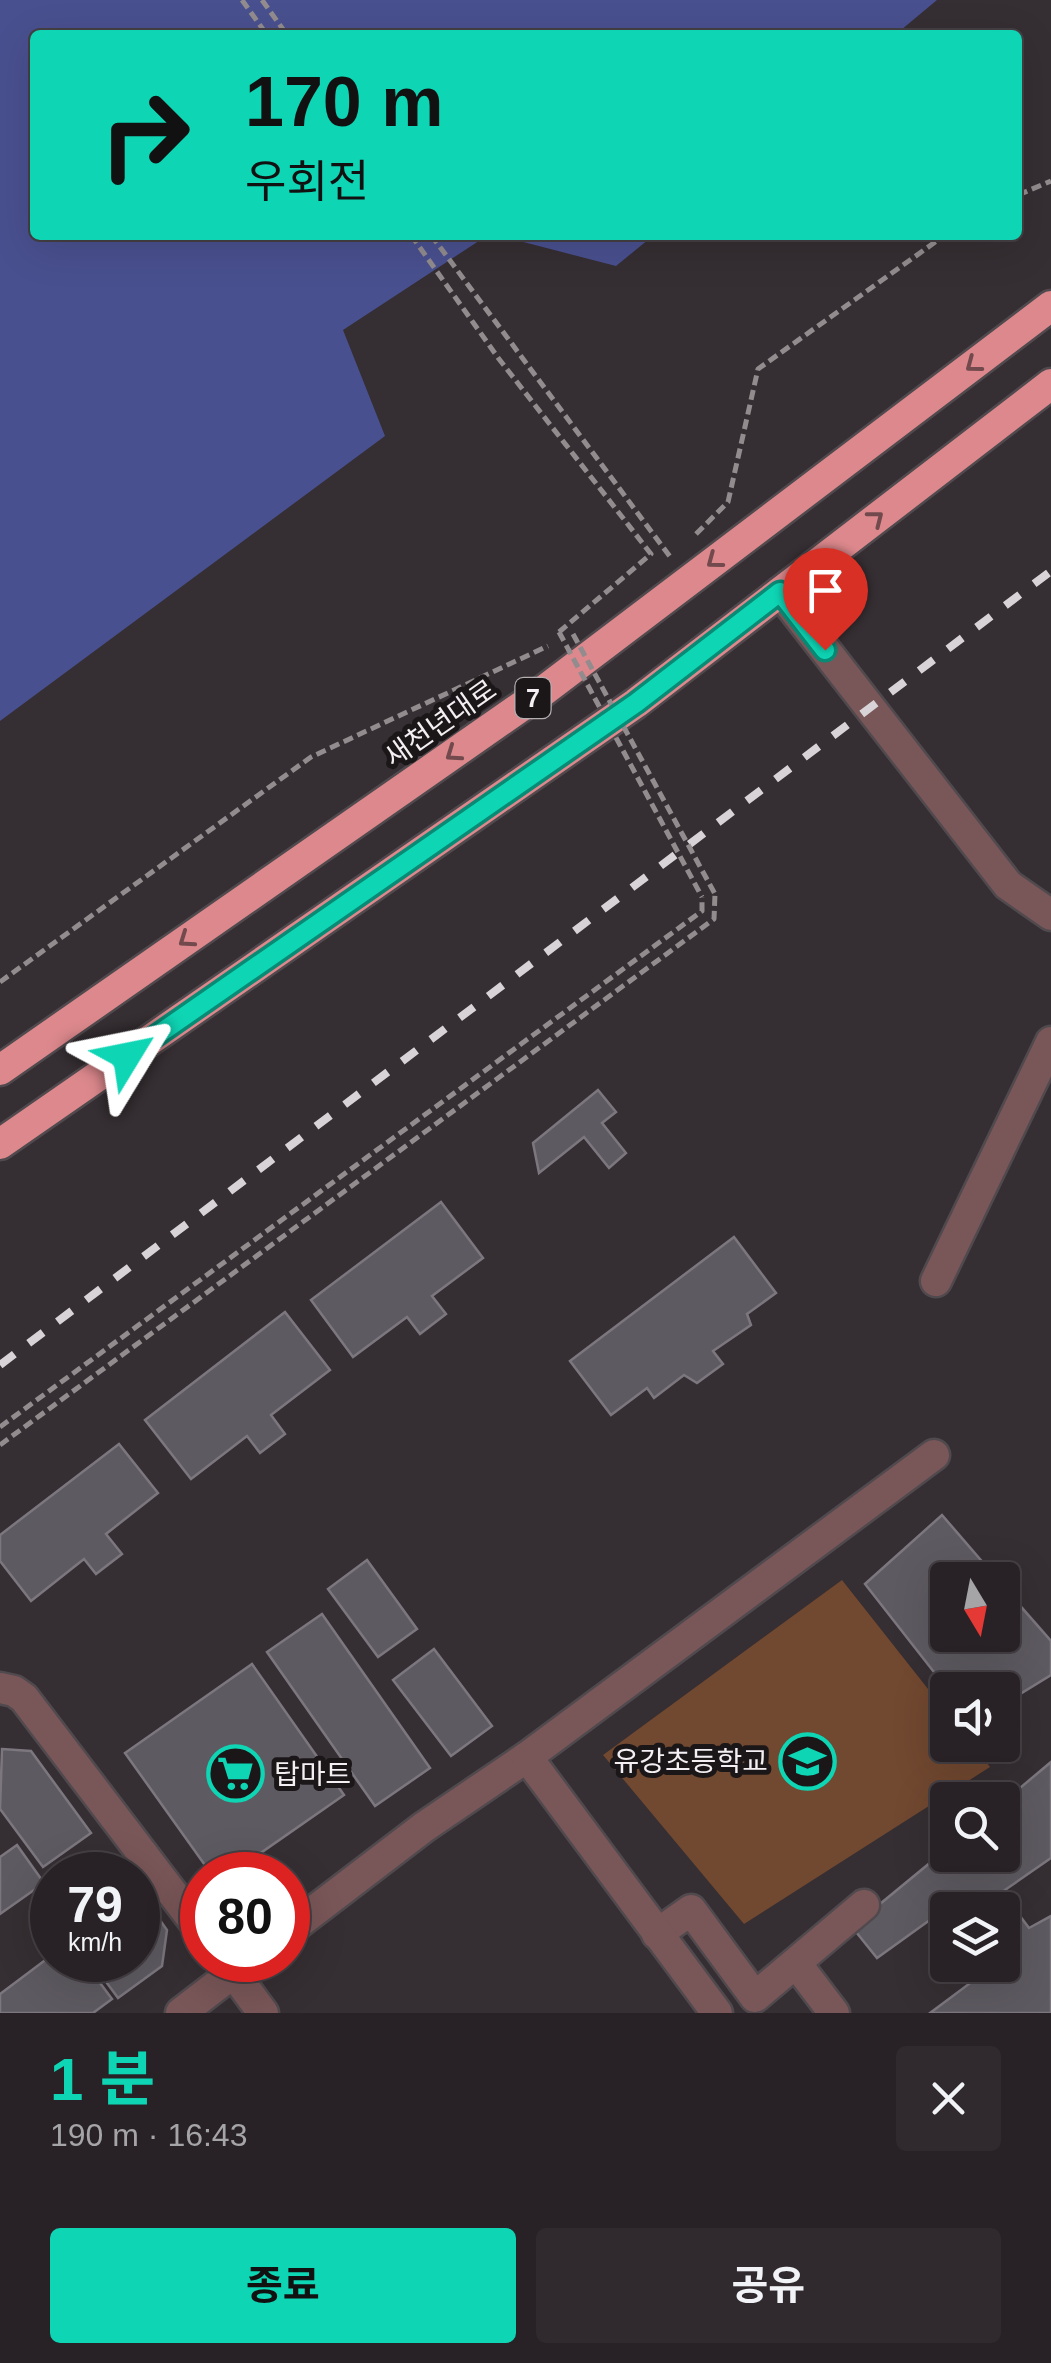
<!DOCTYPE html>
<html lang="ko">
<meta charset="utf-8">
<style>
body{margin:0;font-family:Helvetica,"Noto Sans KR",sans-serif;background:#302a2e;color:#f1f3f6;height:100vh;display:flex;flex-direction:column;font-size:38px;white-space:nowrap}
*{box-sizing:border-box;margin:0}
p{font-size:32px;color:#a5a4a7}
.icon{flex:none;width:55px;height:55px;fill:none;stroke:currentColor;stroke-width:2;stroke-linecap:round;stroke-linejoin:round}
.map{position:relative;height:2013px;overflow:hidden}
.side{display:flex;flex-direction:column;background:#282226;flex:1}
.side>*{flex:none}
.top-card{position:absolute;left:30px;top:30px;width:992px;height:210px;border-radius:10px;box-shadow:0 10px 40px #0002,0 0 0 2px #443f43;background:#0ed5b4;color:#111;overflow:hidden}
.needle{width:65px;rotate:170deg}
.controls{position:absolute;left:930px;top:1562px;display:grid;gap:20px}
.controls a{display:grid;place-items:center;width:90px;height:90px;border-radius:10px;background:#282226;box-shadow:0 10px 40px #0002,0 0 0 2px #443f43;font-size:50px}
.speed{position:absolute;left:30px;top:1852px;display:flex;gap:20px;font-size:50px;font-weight:700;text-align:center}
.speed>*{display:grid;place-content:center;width:130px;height:130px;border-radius:50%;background:#282226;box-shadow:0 10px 40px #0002,0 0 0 2px #443f43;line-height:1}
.speed small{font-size:25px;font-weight:400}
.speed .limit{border:15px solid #d22;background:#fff;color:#111}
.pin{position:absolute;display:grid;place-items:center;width:85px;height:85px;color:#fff;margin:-102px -42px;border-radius:50% 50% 50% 0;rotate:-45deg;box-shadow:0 0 10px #0007}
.pin .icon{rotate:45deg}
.me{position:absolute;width:110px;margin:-55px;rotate:55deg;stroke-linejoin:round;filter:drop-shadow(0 0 8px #0008)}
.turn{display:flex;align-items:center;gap:35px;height:210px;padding:0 50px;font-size:45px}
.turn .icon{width:130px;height:130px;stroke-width:2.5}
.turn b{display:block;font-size:70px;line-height:85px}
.round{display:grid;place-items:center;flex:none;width:105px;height:105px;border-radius:10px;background:#302a2e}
.headline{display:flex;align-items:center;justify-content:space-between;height:170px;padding:0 50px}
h1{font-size:60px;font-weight:700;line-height:75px;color:#0ed5b4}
.primary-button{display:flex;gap:20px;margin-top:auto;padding:20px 50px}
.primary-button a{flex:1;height:115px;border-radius:10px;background:#0ed5b4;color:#111;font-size:40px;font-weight:700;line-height:115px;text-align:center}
.primary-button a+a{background:#302a2e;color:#f1f3f6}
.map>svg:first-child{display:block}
</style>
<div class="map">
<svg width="1051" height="2013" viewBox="0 0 1051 2013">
<rect width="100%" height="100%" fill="#352e32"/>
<!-- green -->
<path fill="#714830" d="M842 1580 947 1713 948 1745H973L990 1767 744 1924 603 1755Z"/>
<!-- water -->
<g fill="#49508f">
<path d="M0 0H937L895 35H35V235H488L343 330 385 436 0 721Z"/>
<path d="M496 235H654L616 266Z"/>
</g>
<!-- building -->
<g fill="#5e5a61" stroke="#7c777f" stroke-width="2.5">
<path d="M598 1090 616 1112 602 1123 626 1153 609 1168 584 1137 539 1173 533 1143Z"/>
<path d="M441 1202 483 1258 432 1296 446 1314 420 1334 407 1317 353 1357 311 1300Z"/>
<path d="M734 1237 776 1293 747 1314 751 1325 713 1351 723 1364 697 1383 684 1375 654 1398 647 1388 611 1415 570 1361Z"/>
<path d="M285 1312 330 1370 271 1415 285 1434 260 1453 247 1436 191 1479 145 1420Z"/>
<path d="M119 1444 158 1493 106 1534 122 1554 96 1574 84 1559 31 1601 0 1561V1535Z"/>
<path d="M942 1515 998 1580H948V1635H1002V1585L1051 1641V1675L1002 1705V1690H948L865 1584Z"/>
<path d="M367 1560 417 1629 378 1657 328 1589Z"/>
<path d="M322 1614 430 1768 375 1806 267 1652Z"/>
<path d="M434 1649 492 1726 451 1756 393 1680Z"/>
<path d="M252 1664 344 1795 229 1875H212L125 1753Z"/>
<path d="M2 1749 31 1751 91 1833 43 1867 0 1809Z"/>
<path d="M1051 1762V1858L1002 1892 1029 1928 1051 1916V2013H930L981 1975 975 1965H1002V1910H948V1923L941 1912 877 1958 852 1927 948 1848V1855H1002V1803Z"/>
<path d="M17 1845 44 1883 0 1914V1857Z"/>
<path d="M114 1857 128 1875H89Z"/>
<path d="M138 1889 167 1930 162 1966 118 1998 90 1960H138Z"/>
<path d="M52 1955V1960H83L112 1999 93 2013H0V1994Z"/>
</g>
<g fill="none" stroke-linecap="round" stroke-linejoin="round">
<defs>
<g id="minor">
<path d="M780 592 1008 885 1051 915"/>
<path d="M936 1281 1051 1042"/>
<path d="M0 1688 14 1691 24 1698 202 1932"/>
<path d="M288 1931 424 1827 527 1757"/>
<path d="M657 1934 691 1910 755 1997 864 1905"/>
<path d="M224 1960 263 2013"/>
<path d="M796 1963 834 2013"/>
<path d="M181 2013 250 1960"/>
<path d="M717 2013 527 1757 934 1455"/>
</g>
<g id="highway">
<path d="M0 1070 542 692 1051 306"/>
<path d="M0 1144 636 703 1051 384"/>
</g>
</defs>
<!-- minor casing -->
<use href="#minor" stroke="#50494d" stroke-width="35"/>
<!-- highway casing -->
<use href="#highway" stroke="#50494d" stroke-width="35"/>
<!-- path -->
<g stroke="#928c8f" stroke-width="5" stroke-dasharray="10 5" stroke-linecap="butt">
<path d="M242 0 267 35"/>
<path d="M262 0 287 35"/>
<path d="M1018 195 1051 181"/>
<path d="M411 235 499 359 651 554 559 632"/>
<path d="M431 235 671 558"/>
<path d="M696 534 728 502 758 369 945 235"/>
<path d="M0 982 311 757 548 646"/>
<path d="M0 1427 702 911V897"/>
<path d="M0 1445 714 919 715 894"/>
</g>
<!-- minor -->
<use href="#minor" stroke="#795658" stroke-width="30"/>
<!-- highway -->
<use href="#highway" stroke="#dc888c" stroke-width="30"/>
<!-- rail -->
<path stroke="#d8d3d6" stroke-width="8" stroke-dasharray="18 18" stroke-linecap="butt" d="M0 1365 1051 571"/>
<!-- path-bridge -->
<g stroke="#928c8f" stroke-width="5" stroke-dasharray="10 5" stroke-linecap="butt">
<path d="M559 632 702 897"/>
<path d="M573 634 715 894"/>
</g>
</g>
<!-- one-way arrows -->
<defs><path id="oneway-chevron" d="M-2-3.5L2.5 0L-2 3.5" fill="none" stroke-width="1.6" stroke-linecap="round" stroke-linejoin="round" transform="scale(2.5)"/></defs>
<g stroke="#724a4d">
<use href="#oneway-chevron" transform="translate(973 365) rotate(143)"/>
<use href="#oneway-chevron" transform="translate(876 518) rotate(-38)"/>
<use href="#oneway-chevron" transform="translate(714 561) rotate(143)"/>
<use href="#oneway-chevron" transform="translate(453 754) rotate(145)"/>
<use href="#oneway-chevron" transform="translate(186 940) rotate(145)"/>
</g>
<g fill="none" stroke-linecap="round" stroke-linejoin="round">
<defs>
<path id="route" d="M127 1056 636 703 780 592 825 650"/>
</defs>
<!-- route casing -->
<use href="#route" stroke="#098a75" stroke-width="25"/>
<!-- route -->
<use href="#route" stroke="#0ed5b4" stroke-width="18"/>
</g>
<!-- icons -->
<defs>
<symbol id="school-ring" viewBox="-11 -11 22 22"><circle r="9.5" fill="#1b1719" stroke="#0ed5b4" stroke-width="1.5"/><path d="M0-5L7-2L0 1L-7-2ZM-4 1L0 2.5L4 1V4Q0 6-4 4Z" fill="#0ed5b4"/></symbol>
<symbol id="supermarket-ring" viewBox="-11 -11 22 22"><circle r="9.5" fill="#1b1719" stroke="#0ed5b4" stroke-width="1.5"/><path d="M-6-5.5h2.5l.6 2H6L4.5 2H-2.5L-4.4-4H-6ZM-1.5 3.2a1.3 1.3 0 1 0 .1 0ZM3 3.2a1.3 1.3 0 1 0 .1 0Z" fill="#0ed5b4"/></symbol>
</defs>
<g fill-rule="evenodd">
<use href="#school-ring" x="776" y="1730" width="63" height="63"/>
<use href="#supermarket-ring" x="204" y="1742" width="63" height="63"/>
</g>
<g text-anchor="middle" stroke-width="10" stroke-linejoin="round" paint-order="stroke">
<!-- shield labels -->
<rect fill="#1b1719" stroke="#b3aeb1" stroke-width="2.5" x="515.5" y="678" width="35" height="40" rx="8"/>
<g font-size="25" font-weight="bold" fill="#f4eff2">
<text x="533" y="707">7</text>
</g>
<!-- street labels -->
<g font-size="28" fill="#f4eff2" stroke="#1b1719">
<text transform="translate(440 723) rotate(-35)" y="10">새천년대로</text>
</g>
<!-- poi labels -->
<g font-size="28" fill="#f4eff2" stroke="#1b1719" text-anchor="end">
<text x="768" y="1771">유강초등학교</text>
<text x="274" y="1784" text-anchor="start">탑마트</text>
</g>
</g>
</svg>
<div class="controls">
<a><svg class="needle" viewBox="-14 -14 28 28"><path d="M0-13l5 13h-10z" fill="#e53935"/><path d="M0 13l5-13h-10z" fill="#a5a4a7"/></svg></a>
<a><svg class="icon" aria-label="sound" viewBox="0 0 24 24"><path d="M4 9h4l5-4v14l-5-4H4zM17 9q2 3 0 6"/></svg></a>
<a><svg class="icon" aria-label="search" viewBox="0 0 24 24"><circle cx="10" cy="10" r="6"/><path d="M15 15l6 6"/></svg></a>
<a><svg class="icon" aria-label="layers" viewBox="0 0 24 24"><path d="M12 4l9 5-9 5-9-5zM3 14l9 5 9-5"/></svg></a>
</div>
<div class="speed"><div>79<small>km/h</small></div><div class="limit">80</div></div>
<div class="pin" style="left:825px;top:650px;background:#d93025"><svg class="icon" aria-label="arrive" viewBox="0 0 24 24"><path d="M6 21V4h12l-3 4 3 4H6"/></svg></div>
<svg class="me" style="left:127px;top:1056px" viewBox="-20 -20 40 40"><path d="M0-17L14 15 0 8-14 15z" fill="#0ed5b4" stroke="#fff" stroke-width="4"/></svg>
<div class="top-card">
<div class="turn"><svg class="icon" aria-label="right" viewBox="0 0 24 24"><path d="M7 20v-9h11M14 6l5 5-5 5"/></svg><div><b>170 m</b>우회전</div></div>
</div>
</div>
<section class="side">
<div class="headline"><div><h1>1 분</h1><p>190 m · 16:43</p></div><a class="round"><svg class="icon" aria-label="close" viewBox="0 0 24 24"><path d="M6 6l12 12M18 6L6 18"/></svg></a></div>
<div class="primary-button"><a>종료</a><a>공유</a></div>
</section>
